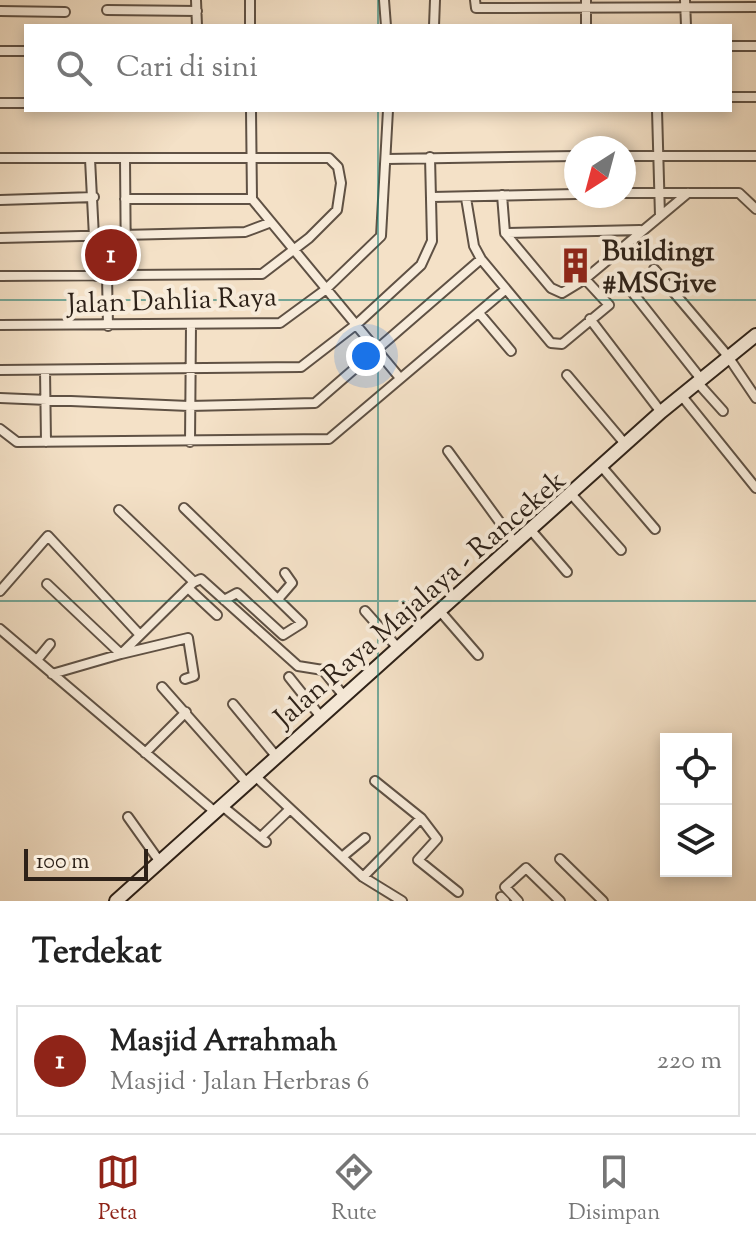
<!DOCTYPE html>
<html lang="id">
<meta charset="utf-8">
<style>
:root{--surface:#fff;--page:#f2f2f2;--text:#222;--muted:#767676;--line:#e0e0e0;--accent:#8f2418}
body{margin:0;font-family:"Sorts Mill Goudy",serif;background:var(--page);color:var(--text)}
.controls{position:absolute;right:24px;bottom:24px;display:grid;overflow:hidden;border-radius:0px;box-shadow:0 4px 12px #0003}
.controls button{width:72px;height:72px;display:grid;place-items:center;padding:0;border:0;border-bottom:2px solid var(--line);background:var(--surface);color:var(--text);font:40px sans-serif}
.compass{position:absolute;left:564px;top:136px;width:72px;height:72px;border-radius:50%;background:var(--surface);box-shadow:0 4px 12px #0003;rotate:216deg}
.scale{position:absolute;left:24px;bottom:20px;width:124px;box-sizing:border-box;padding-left:8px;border:4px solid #2d2118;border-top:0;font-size:22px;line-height:28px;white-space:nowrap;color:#2d2118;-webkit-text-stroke:6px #f8ecdb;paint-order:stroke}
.you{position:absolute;left:366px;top:356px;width:28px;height:28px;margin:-20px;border:6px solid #fff;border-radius:50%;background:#1a73e8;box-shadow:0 0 0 12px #1a73e833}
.badge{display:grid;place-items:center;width:52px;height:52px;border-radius:50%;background:var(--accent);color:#fff;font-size:26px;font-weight:700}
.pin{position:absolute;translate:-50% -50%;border:4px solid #fff;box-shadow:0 2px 8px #0006}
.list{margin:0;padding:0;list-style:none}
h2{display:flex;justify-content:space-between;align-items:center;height:104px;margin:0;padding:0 32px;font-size:34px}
h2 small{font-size:26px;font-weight:400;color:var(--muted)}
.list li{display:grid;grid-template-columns:52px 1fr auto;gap:24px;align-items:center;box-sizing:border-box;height:112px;margin:0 16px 16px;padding:0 16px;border:2px solid var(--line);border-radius:0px}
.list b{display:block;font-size:30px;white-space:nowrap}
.list p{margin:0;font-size:26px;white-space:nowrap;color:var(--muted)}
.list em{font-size:26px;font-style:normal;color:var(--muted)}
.icon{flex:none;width:44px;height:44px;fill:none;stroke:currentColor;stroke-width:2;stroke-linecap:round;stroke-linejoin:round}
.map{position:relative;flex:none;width:756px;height:901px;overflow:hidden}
.search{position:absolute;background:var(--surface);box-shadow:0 4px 12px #0003;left:24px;right:24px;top:24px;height:88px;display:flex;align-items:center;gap:20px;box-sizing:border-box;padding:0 28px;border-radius:0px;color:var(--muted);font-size:30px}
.sheet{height:232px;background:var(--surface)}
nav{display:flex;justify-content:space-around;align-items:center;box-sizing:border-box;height:112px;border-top:2px solid var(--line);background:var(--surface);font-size:22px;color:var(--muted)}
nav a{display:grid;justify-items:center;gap:4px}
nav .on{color:var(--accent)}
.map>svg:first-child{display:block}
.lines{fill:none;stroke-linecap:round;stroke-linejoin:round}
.minor-casing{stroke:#5f5144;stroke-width:12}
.secondary-casing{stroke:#2d2118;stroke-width:16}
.minor{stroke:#f8ecdb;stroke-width:8}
.secondary{stroke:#f8ecdb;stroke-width:12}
.grid{fill:none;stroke:#0f766e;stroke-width:2;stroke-opacity:0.55}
.labels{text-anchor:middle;stroke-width:8;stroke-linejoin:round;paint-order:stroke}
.poi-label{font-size:28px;font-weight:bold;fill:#2d2118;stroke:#f8ecdb;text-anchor:start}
.street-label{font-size:28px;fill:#2d2118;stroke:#f8ecdb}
</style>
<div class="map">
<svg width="756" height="901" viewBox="0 0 756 901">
<rect width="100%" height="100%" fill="#f4e1c7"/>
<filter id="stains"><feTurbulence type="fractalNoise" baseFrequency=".0025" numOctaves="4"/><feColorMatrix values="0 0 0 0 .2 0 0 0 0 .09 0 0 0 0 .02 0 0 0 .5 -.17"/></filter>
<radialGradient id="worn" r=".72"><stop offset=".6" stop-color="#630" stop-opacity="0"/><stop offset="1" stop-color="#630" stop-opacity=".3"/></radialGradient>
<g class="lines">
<defs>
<path id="minor" d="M196,0L197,26
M250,0V26
M384,0L386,26
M475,0L476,8L756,7
M586,0V26
M685,0L686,26
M107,10L197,11
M0,11L65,12
M434,26L435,0
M730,46H756
M0,51H26
M730,97H756
M0,103H26
M251,110L252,199L400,378
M657,110L660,216
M624,156H756
M0,158H329L338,167L341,183L337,210L309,238L262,274L0,276
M90,159L96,276
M125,159L126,275
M387,159L576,156
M624,193H739L756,209
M502,195L505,233L551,288L562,293L585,279L688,193
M432,197L576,194
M466,198L474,246L481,259L551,343L562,344L609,305L585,279
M125,199H252
M0,200L94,197
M505,233L640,230
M0,238L245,232L269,223
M654,269L727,355L756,398
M107,276L108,326
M629,288L701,379
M479,313L511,351
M590,319L661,412
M0,325L280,323L325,290L381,236L388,110
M0,370L301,367L358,323L421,265L432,241L430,157
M45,370L46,442
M567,375L626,445
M697,382L723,411
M681,395L756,488
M0,398L189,406L315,403L481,259
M0,429L17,442L329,439L505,290
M190,442L191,325
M448,451L515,543
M602,467L655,529
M572,495L621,550
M184,508L302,623L283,635L237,593L224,600
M119,510L194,582L201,579L298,666L323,670L343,695
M530,529L567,572
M47,584L121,654L188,638L194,676L185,679
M188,588L217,615
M0,591L48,536L140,635
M279,598L292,583L285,573
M439,610L478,655
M365,611L398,648
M0,629L214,811
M37,660L50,644
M52,674L121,654L194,582
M289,677L321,717
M162,687L246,782
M233,704L276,756
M145,753L186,712
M254,775L363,877L402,901
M375,781L421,818L437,839L418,860L458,892
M221,805L266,842
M128,817L160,862
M261,837L290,809
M342,857L365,838
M560,859L603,901
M363,877L421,818
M501,897L505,901
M518,901L505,887L526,868L560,901"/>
<path id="secondary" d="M116,901L661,412L756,335"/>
</defs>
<use href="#minor" class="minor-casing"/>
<use href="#secondary" class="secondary-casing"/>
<use href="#minor" class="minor"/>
<use href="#secondary" class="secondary"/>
</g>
<path class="grid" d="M378,0V26M378,110V901M0,300H756M0,601H756"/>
<defs>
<symbol id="building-bare" viewBox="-9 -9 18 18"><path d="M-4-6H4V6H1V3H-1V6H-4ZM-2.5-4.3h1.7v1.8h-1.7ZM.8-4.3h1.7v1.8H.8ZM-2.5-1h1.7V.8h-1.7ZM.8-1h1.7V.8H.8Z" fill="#8f2418" stroke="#f8ecdb" stroke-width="2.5" paint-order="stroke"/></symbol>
</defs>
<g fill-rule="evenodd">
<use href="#building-bare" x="550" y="240" width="51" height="51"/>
</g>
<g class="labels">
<g class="poi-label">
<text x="602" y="260">Building1<tspan x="602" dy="32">#MSGive</tspan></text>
</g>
<g class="street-label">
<text transform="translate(172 299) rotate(-2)" y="10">Jalan Dahlia Raya</text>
<text transform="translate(419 598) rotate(-41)" y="10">Jalan Raya Majalaya - Rancekek</text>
</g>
</g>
<rect width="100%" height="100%" filter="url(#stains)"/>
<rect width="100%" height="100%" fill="url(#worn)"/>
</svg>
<div class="controls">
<button><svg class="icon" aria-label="locate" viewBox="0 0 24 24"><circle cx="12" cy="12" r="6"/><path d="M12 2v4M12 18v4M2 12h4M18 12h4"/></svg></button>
<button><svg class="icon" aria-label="layers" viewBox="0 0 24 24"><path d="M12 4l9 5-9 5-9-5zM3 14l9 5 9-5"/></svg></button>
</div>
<svg class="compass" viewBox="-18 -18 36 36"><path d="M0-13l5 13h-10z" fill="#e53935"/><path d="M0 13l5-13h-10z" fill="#767676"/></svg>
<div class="scale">100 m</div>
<div class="you"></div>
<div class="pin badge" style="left:111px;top:255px">1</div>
<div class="search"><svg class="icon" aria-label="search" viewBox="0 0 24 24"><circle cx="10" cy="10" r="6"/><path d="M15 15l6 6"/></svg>Cari di sini</div>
</div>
<section class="sheet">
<h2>Terdekat<small></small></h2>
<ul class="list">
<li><span class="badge">1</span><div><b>Masjid Arrahmah</b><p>Masjid · Jalan Herbras 6</p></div><em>220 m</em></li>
</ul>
</section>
<nav>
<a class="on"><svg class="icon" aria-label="map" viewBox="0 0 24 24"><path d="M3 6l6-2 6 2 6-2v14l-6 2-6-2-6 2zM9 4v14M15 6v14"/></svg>Peta</a>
<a><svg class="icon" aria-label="directions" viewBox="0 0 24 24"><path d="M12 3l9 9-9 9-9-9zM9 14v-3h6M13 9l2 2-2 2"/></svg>Rute</a>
<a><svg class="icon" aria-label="saved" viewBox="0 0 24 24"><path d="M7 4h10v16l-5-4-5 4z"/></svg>Disimpan</a>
</nav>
